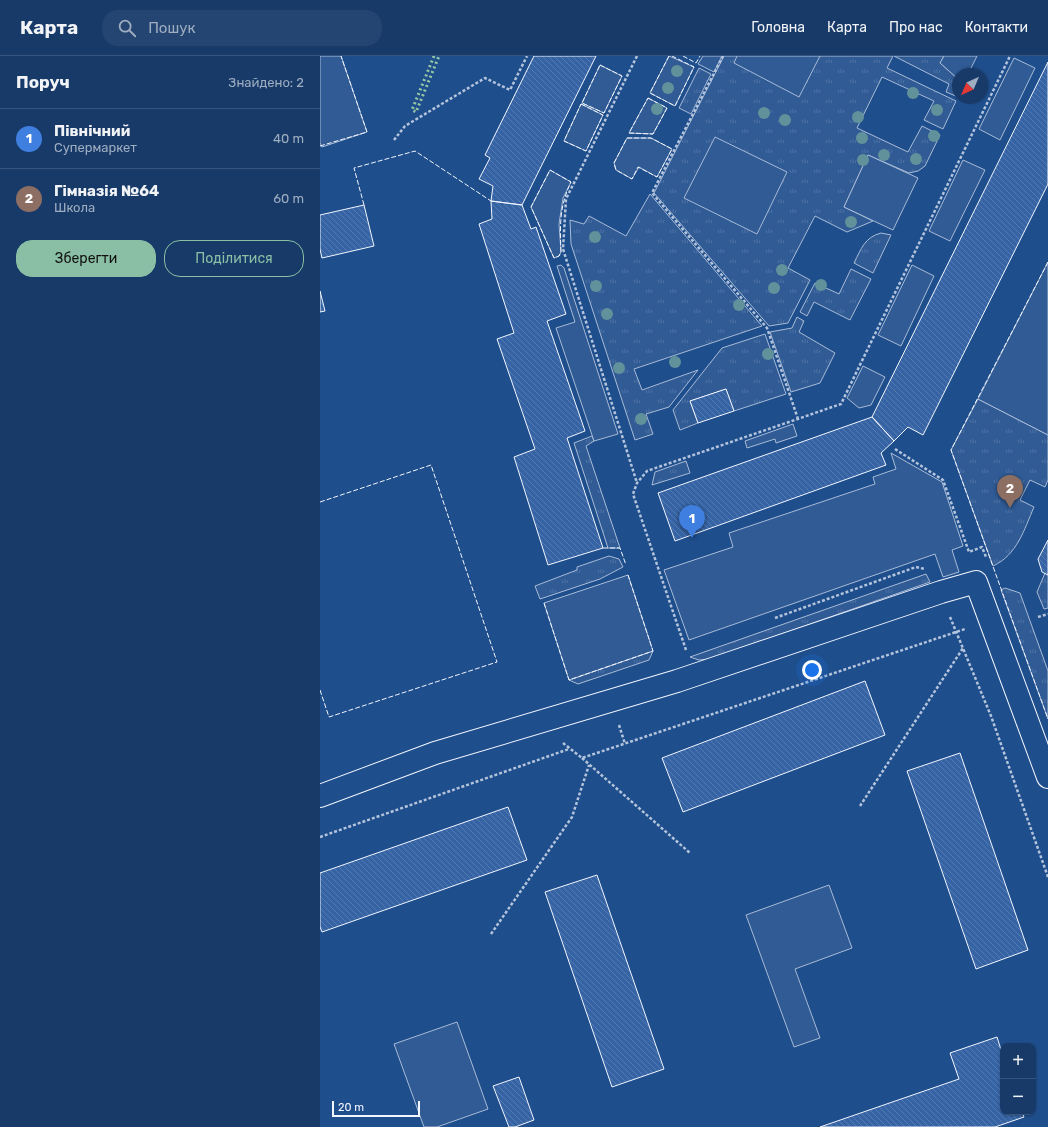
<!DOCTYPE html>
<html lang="uk">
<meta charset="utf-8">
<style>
:root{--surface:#173a69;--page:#244571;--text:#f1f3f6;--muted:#9eadc0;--line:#36547d;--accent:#8abfa5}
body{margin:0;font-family:Rubik,sans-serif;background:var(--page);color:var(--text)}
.controls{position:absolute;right:12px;bottom:12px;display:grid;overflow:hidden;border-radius:8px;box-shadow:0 1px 3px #0004}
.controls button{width:36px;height:36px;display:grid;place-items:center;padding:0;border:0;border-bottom:1px solid var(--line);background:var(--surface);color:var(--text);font:20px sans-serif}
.compass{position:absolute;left:632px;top:12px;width:36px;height:36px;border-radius:50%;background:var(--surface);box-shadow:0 1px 3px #0004;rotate:224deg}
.scale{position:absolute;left:12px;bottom:10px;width:88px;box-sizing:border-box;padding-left:4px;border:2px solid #f2f6ff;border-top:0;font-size:11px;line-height:14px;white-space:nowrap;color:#f2f6ff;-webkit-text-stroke:3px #1f4e8c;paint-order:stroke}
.you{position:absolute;left:492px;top:614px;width:14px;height:14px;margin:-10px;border:3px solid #fff;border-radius:50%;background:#1a73e8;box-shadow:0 0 0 6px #1a73e833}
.badge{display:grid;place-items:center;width:26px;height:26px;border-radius:50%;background:var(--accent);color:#fff;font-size:13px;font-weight:700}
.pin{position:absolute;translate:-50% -33px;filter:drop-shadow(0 1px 2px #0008)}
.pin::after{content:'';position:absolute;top:21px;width:14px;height:12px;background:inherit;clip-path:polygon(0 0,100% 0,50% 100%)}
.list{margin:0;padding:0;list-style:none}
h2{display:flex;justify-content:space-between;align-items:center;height:52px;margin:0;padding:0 16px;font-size:17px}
h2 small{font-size:13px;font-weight:400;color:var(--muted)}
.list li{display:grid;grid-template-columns:26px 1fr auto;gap:12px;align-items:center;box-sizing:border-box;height:60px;padding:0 16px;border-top:1px solid var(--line)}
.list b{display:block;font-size:15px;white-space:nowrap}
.list p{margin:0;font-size:13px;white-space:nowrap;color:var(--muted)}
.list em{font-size:13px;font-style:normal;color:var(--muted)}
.actions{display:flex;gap:8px;padding:12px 16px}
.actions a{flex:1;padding:9px 0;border:1px solid var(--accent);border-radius:16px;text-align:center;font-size:14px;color:var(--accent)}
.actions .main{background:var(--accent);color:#111}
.icon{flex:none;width:22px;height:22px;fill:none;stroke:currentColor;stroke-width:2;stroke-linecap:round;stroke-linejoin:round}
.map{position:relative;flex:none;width:728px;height:1071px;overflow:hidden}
header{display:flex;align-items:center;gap:24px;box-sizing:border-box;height:56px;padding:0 20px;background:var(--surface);border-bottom:1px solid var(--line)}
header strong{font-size:19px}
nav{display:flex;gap:22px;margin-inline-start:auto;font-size:14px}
.search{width:280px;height:36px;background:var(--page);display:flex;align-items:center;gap:10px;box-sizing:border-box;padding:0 14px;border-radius:16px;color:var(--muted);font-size:15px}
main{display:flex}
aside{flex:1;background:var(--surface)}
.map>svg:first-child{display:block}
.grass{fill:url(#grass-tufts);stroke:#a8bbd7}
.built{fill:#305b95;stroke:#a8bbd7}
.building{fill:url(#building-back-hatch);stroke:#f2f6ff}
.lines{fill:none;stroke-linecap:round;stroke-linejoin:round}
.minor-casing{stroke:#f2f6ff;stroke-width:24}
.path{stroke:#b3c4dc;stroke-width:2.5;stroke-dasharray:3 2;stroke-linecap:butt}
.minor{stroke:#1f4e8c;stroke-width:22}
.hedge{stroke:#97c8a6;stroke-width:3;stroke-dasharray:2 3;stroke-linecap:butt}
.fence{stroke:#f2f6ff;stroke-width:1;stroke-dasharray:5 2;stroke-linecap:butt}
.tree{fill:#61919a}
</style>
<header>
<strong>Карта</strong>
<div class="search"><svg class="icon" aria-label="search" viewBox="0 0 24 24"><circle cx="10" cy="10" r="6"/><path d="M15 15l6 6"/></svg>Пошук</div>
<nav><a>Головна</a><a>Карта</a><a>Про нас</a><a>Контакти</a></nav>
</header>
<main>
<aside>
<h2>Поруч<small>Знайдено: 2</small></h2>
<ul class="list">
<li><span class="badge" style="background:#3f7fe0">1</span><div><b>Північний</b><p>Супермаркет</p></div><em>40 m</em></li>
<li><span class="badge" style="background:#8d6e63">2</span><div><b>Гімназія №64</b><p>Школа</p></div><em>60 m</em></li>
</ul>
<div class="actions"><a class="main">Зберегти</a><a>Поділитися</a></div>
</aside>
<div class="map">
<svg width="728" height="1071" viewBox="0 0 728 1071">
<defs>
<pattern id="grass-tufts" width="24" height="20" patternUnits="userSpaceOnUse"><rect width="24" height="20" fill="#305b95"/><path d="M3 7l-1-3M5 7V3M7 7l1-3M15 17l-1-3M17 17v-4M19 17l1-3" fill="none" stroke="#4e73a5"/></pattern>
<pattern id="building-back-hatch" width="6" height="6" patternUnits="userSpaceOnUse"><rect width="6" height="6" fill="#3563a3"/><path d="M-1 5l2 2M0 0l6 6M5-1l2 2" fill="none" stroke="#537ab1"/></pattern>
</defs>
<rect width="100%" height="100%" fill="#1f4e8c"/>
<path class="grass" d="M404,0H573L567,12L636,45L623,73L604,64L614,45L562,21L537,72L588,96L602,70L620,79L605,110L598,115L589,117L548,99L524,151L553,165L527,176L495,160L468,212L490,224L468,267L449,270L334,137Z
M574,0H624L620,7L637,22L638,41L626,36L629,28Z
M379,12L391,18L371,58L359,52Z
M330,138L442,270L314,313L322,334L378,314L349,351L326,358L333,378L315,384L251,188L250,164L264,168L269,160L306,180Z
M561,177L571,179L553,217L534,207C541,193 545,181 561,177Z
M531,213L551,223L530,264L494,246L487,260L480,256L495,227L519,238Z
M477,261L484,265L479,276L515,297L500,327L471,336L450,276L472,272Z
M445,278L466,338L414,355L406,333L370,345L378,367L360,374L353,354L402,292Z
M658,343L728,379V424L725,431L710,424L700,444L714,451C704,474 697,499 673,510L631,394Z
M272,380L274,385L266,390L300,492H288L254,387Z
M366,405L370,417L332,429L335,416Z
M289,500L299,503L303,511L280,523L220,543L215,530L257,514V511Z
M725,517L728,519V552L724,553L717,536Z
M606,518L610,526L390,603L379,604L370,601Z
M685,532L700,537L728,615V663L681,534Z
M333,595L329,604L258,628L249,624Z"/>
<path class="built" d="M0,0H21L47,76L2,91L0,87Z
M349,0L374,11L355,50L330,37Z
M383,0H402L394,16L378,8Z
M417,0H500L479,41L414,7Z
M624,0H657L648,18H638V23L620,7Z
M694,2L715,12L680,84L659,73Z
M280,9L302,20L284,57L262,47Z
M328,42L347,52L333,78L309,77Z
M261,48L283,59L266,95L244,85Z
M395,81L467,116L437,178L364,142Z
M307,82H331L352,93L337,121L319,111L312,123L296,114L294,107Z
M548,99L598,122L573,174L524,151Z
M643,104L665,114L630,185L609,175Z
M230,114L251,126L243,142L239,168L241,196L239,200L234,202L211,151Z
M728,206V379L658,343Z
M241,209L244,212L298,378L274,385L236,272L255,266L237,210Z
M592,209L614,220L581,290L558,279Z
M543,310L565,321L551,349L539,352L527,342Z
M473,368L477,380L456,387L455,383L427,392L425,385Z
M571,397L622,426L643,490L632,494L639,516L623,521L615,498L369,584L344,514L413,491L409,477L555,428L553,421L576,413Z
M308,519L333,595L249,624L224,547Z
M509,829L532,892L475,913L500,982L474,991L426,859Z
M137,966L168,1053L117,1071H104L74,988Z"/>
<path class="building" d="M214,0H276L202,149L171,145L173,130L159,123L170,102L165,99Z
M728,6V128L603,379L588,371L574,385L552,361Z
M171,145L202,149L211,173L216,171L246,258L227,265L265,375L247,382L283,492L228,509L194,401L215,393L177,283L194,277L159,168L172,163Z
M44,149L54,190L2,202L0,193V159Z
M0,235L5,255L0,256Z
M406,333L414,355L378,367L370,345Z
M552,361L574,385L561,397L566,409L355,485L338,437Z
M728,484V519L722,516L718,503Z
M545,625L565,679L363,756L342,702Z
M640,697L708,894L656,913L587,715Z
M188,751L207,804L2,876L0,871V817Z
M277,819L344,1013L292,1031L225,836Z
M677,981L683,1000V1056H702L704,1061L675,1071H500L639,1023L630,997Z
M199,1021L214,1064L195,1071H189L173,1030Z"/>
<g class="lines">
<defs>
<path id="minor" d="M0,740L115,697L357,625L621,536L656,526L728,721"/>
</defs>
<use href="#minor" class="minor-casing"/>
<path class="path" d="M317,0L246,143L243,193L317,427
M403,0L332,137L447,272L478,363
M74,84L85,70L165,22L190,34L207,0
M575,393L623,424L649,496L662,491L666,501
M630,561L671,660L728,821
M718,561L728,558
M455,562L596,511L605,513
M366,594L313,438L317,427L327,415L521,348L690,0
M299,669L305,688
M243,687L262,702L645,573
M262,702L370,797
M540,750L643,592
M0,781L249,693
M171,878L252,761L269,709"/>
<use href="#minor" class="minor"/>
<path class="hedge" d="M114,0L92,54L96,56L119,0"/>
<path class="fence" d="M349,0L330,37L355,50L374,11L352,0
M363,0L376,7L380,0
M280,9L302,20L284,57L262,47Z
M328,42L347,52L333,78L309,77Z
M261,48L283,59L266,95L244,85Z
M307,82H331L352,93L337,121L318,111L312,123L296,114L294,107Z
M0,90L47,76L21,0
M230,114L251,126C239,151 240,170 241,196L239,200L234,202L211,151Z
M44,149L34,112L95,95L171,145
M728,206L631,394L728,663
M0,446L111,409L177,606L9,661L0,634
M283,492H300L306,509
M224,547L249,624L333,595L308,519"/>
</g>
<g class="tree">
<circle cx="357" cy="15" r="6"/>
<circle cx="348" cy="32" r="6"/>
<circle cx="593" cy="37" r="6"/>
<circle cx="337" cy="53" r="6"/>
<circle cx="617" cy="54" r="6"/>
<circle cx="444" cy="57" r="6"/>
<circle cx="538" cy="61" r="6"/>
<circle cx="465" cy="64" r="6"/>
<circle cx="614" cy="80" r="6"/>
<circle cx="542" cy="82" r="6"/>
<circle cx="564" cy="99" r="6"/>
<circle cx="596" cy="103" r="6"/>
<circle cx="543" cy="104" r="6"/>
<circle cx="531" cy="166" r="6"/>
<circle cx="275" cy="181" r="6"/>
<circle cx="462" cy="214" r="6"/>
<circle cx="501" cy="229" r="6"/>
<circle cx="276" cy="230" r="6"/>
<circle cx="454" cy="232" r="6"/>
<circle cx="419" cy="249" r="6"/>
<circle cx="287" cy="258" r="6"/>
<circle cx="448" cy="298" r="6"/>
<circle cx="355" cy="306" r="6"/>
<circle cx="299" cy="312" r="6"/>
<circle cx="321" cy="363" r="6"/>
</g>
</svg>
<div class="controls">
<button>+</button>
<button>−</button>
</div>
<svg class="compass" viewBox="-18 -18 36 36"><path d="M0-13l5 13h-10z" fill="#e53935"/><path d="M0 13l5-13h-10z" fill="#9eadc0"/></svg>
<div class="scale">20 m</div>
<div class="you"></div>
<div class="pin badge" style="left:372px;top:482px;background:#3f7fe0">1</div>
<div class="pin badge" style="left:690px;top:452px;background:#8d6e63">2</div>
</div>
</main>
